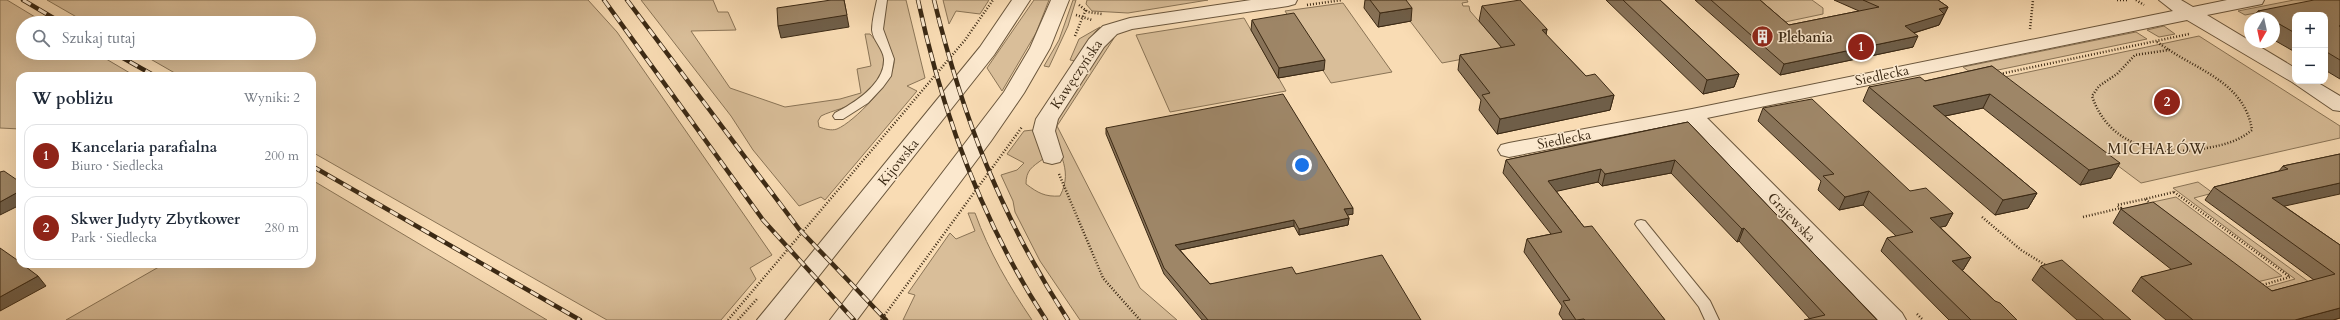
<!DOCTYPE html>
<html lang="pl">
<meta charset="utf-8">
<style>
:root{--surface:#fff;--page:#f6f6f7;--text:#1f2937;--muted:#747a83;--line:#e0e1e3;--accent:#8f2418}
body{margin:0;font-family:Cardo,serif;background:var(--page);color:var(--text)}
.controls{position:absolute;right:12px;top:12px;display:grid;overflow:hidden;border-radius:8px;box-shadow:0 4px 16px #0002}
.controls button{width:36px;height:36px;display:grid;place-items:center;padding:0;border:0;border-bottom:1px solid var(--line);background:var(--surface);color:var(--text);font:20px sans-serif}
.compass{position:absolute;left:2244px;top:12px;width:36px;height:36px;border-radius:50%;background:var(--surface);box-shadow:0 4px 16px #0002;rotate:189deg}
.you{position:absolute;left:1302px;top:165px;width:14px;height:14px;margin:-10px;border:3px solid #fff;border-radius:50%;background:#1a73e8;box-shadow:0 0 0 6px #1a73e833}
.badge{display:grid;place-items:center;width:26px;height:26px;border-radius:50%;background:var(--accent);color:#fff;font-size:13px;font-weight:700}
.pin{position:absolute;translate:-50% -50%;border:2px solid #fff;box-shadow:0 1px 4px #0006}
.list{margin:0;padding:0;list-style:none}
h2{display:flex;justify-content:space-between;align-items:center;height:52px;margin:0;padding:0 16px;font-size:17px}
h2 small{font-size:13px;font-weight:400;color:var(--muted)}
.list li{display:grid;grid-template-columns:26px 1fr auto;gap:12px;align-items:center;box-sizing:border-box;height:64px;margin:0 8px 8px;padding:0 8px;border:1px solid var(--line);border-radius:12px}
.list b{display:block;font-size:15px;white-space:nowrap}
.list p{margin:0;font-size:13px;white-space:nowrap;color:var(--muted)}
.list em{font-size:13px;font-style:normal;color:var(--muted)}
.icon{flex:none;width:22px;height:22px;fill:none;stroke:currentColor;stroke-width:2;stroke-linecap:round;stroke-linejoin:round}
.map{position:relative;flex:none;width:2340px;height:320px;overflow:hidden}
.search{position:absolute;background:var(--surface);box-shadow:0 4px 16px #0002;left:16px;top:16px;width:300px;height:44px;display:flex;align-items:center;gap:10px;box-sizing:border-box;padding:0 14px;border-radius:22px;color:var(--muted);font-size:15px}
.panel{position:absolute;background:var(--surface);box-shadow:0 4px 16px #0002;left:16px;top:72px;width:300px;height:196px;border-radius:12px}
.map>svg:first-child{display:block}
.green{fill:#d9be99;stroke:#8a7456}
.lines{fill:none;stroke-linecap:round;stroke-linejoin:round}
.service-casing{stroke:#6a563c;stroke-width:2}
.minor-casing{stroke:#6a563c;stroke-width:2}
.tertiary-casing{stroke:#6a563c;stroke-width:2}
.path{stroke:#3b2914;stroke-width:2.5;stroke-dasharray:1 2;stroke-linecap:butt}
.service{fill:#fbe8ce;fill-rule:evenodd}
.minor{fill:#fbe8ce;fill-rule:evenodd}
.tertiary{fill:#fbe8ce;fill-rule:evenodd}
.rail-casing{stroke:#3b2914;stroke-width:4.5}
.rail{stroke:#fbe8ce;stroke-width:3;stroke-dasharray:9;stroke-linecap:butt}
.wall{fill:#887359;stroke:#3b2914}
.shaded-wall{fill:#6f5e48;stroke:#3b2914}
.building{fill:#9e8667;stroke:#3b2914}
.labels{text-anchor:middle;stroke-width:3;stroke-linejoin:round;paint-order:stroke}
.poi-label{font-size:14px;font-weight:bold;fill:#3b2914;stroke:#fbe8ce;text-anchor:start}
.street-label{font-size:14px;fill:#3b2914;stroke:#fbe8ce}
.neighbourhood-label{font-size:15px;letter-spacing:1px;fill:#3b2914;stroke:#fbe8ce}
</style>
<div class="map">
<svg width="2340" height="320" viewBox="0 0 2340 320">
<rect width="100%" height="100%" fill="#f9dcb4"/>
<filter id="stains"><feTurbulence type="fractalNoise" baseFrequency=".005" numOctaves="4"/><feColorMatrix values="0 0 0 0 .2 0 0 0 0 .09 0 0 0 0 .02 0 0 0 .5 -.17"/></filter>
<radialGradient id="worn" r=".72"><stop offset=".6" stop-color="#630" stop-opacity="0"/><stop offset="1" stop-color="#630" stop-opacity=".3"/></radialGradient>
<path class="green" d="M0,0H7L45,23H23V53H96L135,76H20V129L0,128Z
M47,0H588L617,32L772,255L750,268L756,279L721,320H607L312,152V76H180L140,53H309V23H87Z
M641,0H713L718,12H728L736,30L691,31L730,88L785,107L840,99L861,93L857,69L871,66L865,34H870C876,40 886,55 885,64C884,77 869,94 858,101C848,108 833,110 821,116L818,121L819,127C825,129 831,131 837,129C854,122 894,81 894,62C894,51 884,44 883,34C881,24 885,10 886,0H906L925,78L907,86L917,91L825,200L821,197L799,206L753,150L731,116Z
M943,0H989L980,14L956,11L949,24Z
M1034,0H1049L1036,33L1002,91L987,68Z
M1073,0H1076L1068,26L1049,67L1044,66L1059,40Z
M1087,0H1208L1128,13L1092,11L1086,4Z
M1394,0H1467L1468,2L1462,3L1463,6H1469L1470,11L1505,51L1442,63Z
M1747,0H1812L1823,8V14L1785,22Z
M2294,0H2325L2245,15L2238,11Z
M1343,3L1392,72L1331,83L1285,11Z
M1244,18L1286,91L1170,112L1136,35Z
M2164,26L2175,34L2159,37L2147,30Z
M1100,27L1095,32L1076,61L1070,60L1079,39Z
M2136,32L2147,39L1974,75L1963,67Z
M2199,36L2340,126V138L2141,183L2000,78Z
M1114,38L1057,126L1140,288L1177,320H1080L1040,261L1015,212L1013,201L1001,175L1017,170L1024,163L1007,154L1024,131L1033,130L1043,159C1032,167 1026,170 1026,184C1038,193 1045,197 1060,196C1075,167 1054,152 1054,123L1105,45Z
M312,180L547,320H66L164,264H312Z
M2198,182L2213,193L2194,198L2309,282L2259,295L2128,208L2147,203L2260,289L2295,279L2173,188Z
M2176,197L2282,276L2257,282L2153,202Z
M968,213H975C989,252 1009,286 1032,320H903L915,295L908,293L950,233L956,239L975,231Z"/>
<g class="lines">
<defs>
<path id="service" d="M877,0H887L883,29L894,59L891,76L883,87L868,103L843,119H835L833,116L835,113C854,103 885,84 884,59C883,48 873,41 872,30C872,20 875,10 877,0Z
M1641,220L1645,221L1710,301L1719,320H1705L1699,307L1637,227L1635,224L1637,221Z"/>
<path id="minor" d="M1251,0H1297L1295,4L1288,6L1132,29L1117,34L1104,47L1058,119L1055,131L1063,157L1060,162L1052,164L1044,162L1033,131L1036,119L1089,39L1103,26L1130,18Z
M2159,0H2181L2193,7L2227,0H2264L2262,4L2207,15L2295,68V81H2315L2340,96V111L2333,110L2292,82L2187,20L1707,118L1902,313L1906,320H1878L1687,122L1509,157L1501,155L1498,150L1501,145L1509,143L1692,109L2173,11Z"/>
<path id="tertiary" d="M1012,0H1030L994,55L784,320H757L980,47Z
M1051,0H1069L1050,48L1024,93L991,141L857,320H830L1004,92L1030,48Z"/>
</defs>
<use href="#service" class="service-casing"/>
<use href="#minor" class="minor-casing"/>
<use href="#tertiary" class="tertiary-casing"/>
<path class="path" d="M2117,0H2127
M2136,0L2144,5
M1079,5L1088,12L1102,14
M1307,5L1342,0
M1076,15L1092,20
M2030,29L2033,0
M1075,36L1086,9
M2157,42L2169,50
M2169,50C2203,72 2245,85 2252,130C2239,141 2224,145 2207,148C2160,157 2109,147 2092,96L2099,86L2117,74L2135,55Z
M2000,74L2189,34
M1059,174L1103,278L1140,320
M2174,192L2290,277L2259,286L2145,199Z
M1982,217L2021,250L2047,266
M2083,217L2121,208L2117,205L2145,199
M1917,314L1923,320
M728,320L965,40L993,0
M738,320L757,299
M881,320L1022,127"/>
<use href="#service" class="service"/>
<use href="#minor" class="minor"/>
<use href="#tertiary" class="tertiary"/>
<defs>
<path id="rail" d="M23,0L62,23
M604,0L763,220L854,320
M627,0L799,229L886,320
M918,0C942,112 983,224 1046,320
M934,0C963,118 1001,217 1068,320
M114,53L155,76
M312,166L580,320"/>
</defs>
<use href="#rail" class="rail-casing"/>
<use href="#rail" class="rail"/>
</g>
<path class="wall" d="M1365,0H1406L1411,21L1378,27L1364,8Z
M1606,0H1660L1739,74L1734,87L1703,94Z
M1695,0H1760L1789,25L1859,11L1834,0H1938L1948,7L1939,25L1914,33L1913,47L1780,75Z
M2340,0V79L2325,70V15H2295V52L2274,40V18H2253L2258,11Z
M1482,6L1547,29L1546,35L1586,76L1614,95L1610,110L1497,134L1479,110L1481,100L1458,70L1460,55L1502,48L1479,21Z
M1252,20L1324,70L1278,78L1251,30Z
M1992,66L2111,178L2080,185L1983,108L1945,116L2037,193L2028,208L1995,215L1863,101L1869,87L1925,81Z
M1763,108L1910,191L1953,213L1946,226L1940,227L1971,257L1963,270H1962L1995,301L2017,320H1949L1881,251L1887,238L1896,236L1863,205L1839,210L1818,190L1821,181L1758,121Z
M1688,122L1877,320L1810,319L1739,241L1737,242L1671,173L1602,186L1598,182L1556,191L1584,227L1665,320H1563L1559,314L1562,306L1524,252L1527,239L1551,234L1503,173L1506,160Z
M1106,128L1353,214L1347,215L1349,218L1348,225L1299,235L1294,226L1180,250L1210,284L1296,274L1421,320H1202L1164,274L1106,134Z
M2340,154L2284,206L2340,245V318L2333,320H2166L2132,291L2141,277L2172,270L2113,223L2121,209L2272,291L2314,280L2205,200L2214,187L2279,171L2283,166Z
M2041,266L2130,320H2077L2032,280Z"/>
<path class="shaded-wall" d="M844,0L849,27L781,38L778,26Z
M1948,7L1939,25L1900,37L1905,26L1939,9Z
M1412,8L1411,21L1378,27L1380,13Z
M1547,29L1544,44L1542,30Z
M1918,36L1913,47L1780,75L1784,64Z
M1325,60L1324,70L1278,78L1279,68Z
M1739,74L1734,87L1703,94L1707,80Z
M1990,94L1983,108L1926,120L1933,106Z
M1614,95L1610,110L1497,134L1500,119Z
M1675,160L1671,173L1602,186L1605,174Z
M2120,163L2111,178L2080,185L2089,170Z
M1601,169L1598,182L1545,194L1548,181Z
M2340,183V194L2262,211L2272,198Z
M20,191V205L0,215V202Z
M1869,191L1863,205L1839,210L1845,197Z
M2037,193L2028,208L1995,215L2003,200Z
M1353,208V214L1343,216L1344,209Z
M1953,213L1946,226L1923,231L1930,218Z
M1349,218L1348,225L1299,235V229Z
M1294,220V226L1175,251V245Z
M1744,228L1739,241L1737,242L1742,229Z
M1971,257L1963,270L1945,274L1952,261Z
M38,276L46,286L0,311V297Z
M2340,308V318L2333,320H2295Z"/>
<path class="building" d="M831,0H844L847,15L778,26L777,8Z
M1370,0H1406L1412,8L1380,13Z
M1520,0L1547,29L1542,30L1586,76L1595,74L1614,95L1500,119L1482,95L1490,93L1460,55L1515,45L1482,6Z
M1623,0H1660L1739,74L1707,80Z
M1711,0H1760L1789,25L1879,7L1863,0H1938L1948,7L1939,9L1944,14L1905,26L1918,36L1784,64Z
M2314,0H2340V26H2339H2340V60L2325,51V15H2295V33L2274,21V18H2269L2258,11Z
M1294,13L1325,60L1279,68L1252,20Z
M1992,66L2120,163L2089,170L1990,94L1933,106L2037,193L2003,200L1869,87L1920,77L1925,81Z
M1283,94L1353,208L1344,209L1349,218L1299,229L1294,220L1175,245L1210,284L1292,267L1296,274L1382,255L1421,320H1208L1164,268L1106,128Z
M1812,99L1910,191L1926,188L1953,213L1930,218L1971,257L1952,261L1995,301L2000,303L2017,320H1971L1887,238L1913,232L1869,191L1845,197L1823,176L1834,174L1763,108Z
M1688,122L1877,320H1804L1825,315L1744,228L1742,229L1675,160L1605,174L1601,169L1548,181L1584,227L1592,226L1665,320H1585L1584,319L1576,320L1563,301L1570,300L1527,239L1562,232L1506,160Z
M2340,154V183L2272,198L2340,245V308L2295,320H2193L2141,277L2192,264L2121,209L2153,202L2272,291L2335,274L2214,187L2288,169L2283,166Z
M4,171L20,182V191L0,202V172Z
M0,248L20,262V264H22L38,276L0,297Z
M2062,260L2131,320H2104L2041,266Z"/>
<defs>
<symbol id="building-disc" viewBox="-11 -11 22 22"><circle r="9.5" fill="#8f2418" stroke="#fbe8ce"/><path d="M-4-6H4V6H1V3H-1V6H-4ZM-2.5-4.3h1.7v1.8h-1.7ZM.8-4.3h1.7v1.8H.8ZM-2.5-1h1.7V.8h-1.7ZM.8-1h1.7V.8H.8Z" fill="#fff"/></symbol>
</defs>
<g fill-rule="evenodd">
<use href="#building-disc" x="1750" y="24" width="25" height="25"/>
</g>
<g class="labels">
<g class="poi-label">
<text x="1778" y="42">Plebania</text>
</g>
<g class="street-label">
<text transform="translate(1076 74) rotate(-56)" y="5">Kawęczyńska</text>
<text transform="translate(1882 75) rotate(-12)" y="5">Siedlecka</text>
<text transform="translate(1564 139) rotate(-11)" y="5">Siedlecka</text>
<text transform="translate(898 162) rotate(-51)" y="5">Kijowska</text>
<text transform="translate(1792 217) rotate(46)" y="5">Grajewska</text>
</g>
<g class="neighbourhood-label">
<text x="2157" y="154">MICHAŁÓW</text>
</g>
</g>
<rect width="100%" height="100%" filter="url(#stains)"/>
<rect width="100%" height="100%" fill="url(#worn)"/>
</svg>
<div class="controls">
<button>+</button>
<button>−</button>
</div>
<svg class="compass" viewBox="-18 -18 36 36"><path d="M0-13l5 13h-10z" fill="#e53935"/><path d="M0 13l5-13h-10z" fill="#747a83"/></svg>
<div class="you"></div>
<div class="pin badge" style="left:1861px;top:47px">1</div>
<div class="pin badge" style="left:2167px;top:102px">2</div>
<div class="search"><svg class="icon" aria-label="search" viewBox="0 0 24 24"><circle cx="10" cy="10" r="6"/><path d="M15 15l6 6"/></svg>Szukaj tutaj</div>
<section class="panel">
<h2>W pobliżu<small>Wyniki: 2</small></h2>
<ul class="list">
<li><span class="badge">1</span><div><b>Kancelaria parafialna</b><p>Biuro · Siedlecka</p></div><em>200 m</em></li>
<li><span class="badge">2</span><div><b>Skwer Judyty Zbytkower</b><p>Park · Siedlecka</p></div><em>280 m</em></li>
</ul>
</section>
</div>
